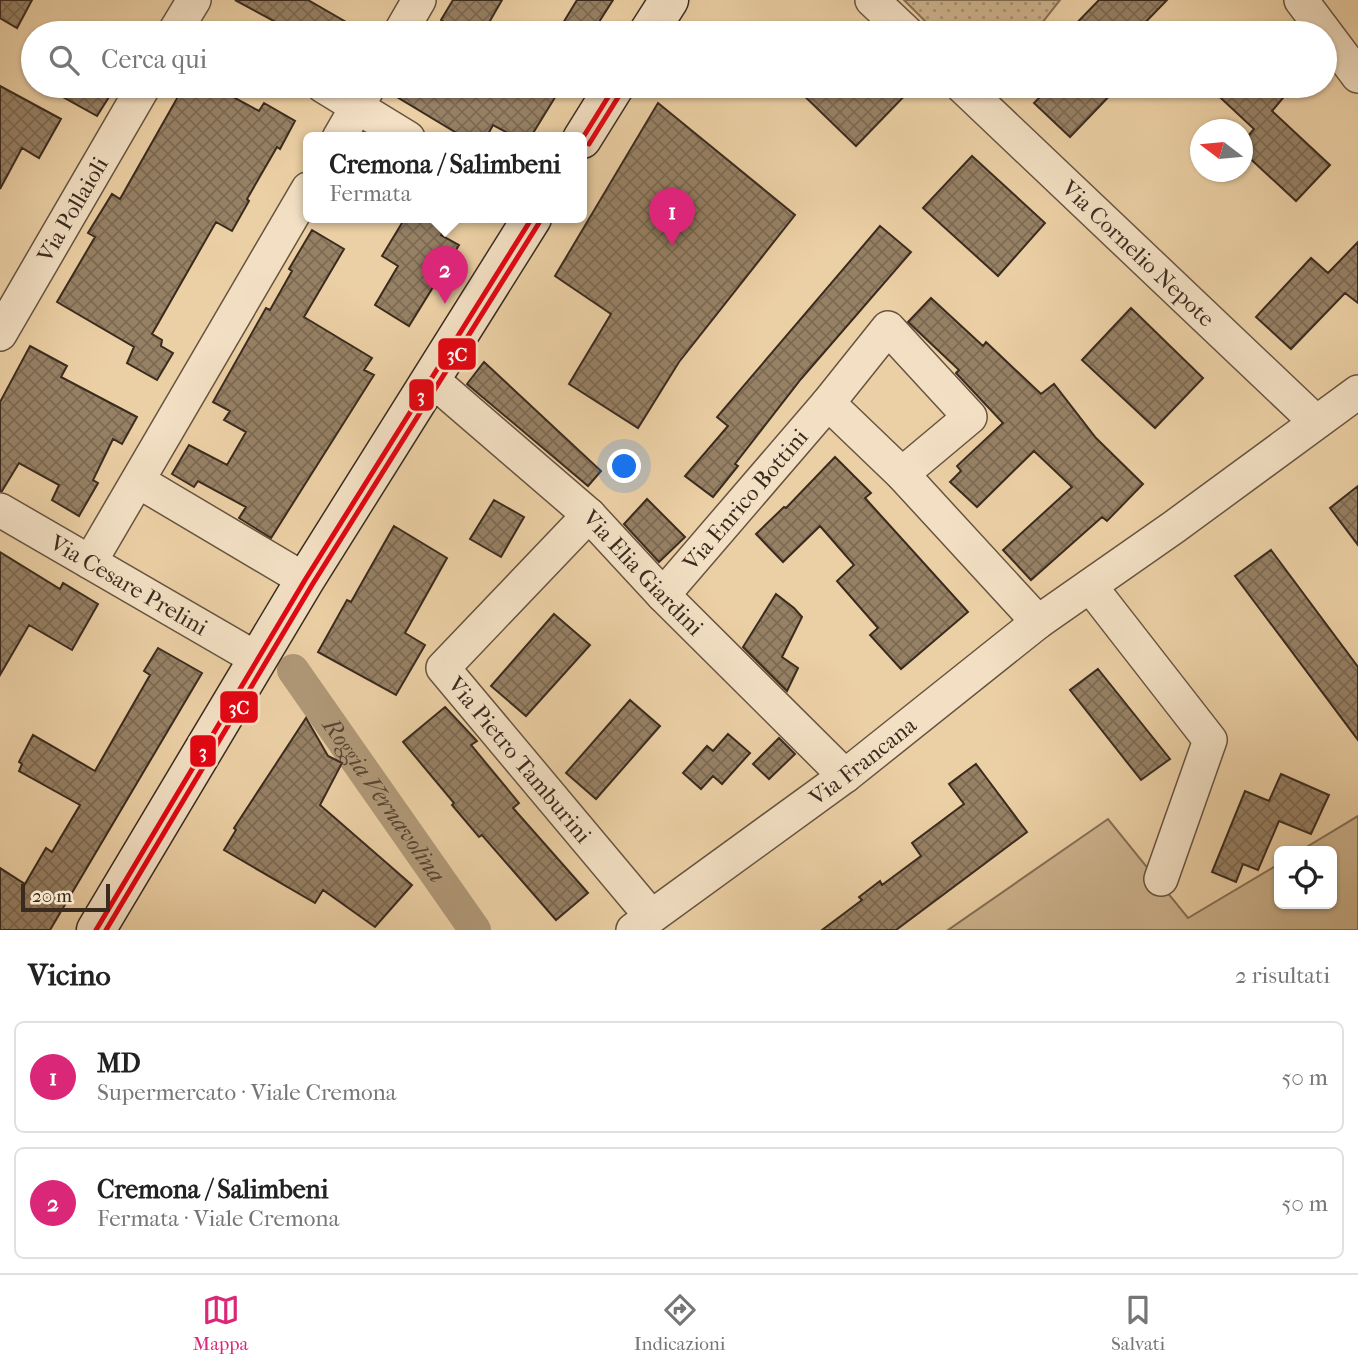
<!DOCTYPE html>
<html lang="it">
<meta charset="utf-8">
<style>
:root{--surface:#fff;--page:#f2f2f2;--text:#222;--muted:#767676;--line:#e0e0e0;--accent:#db2777}
body{margin:0;font-family:"IM FELL French Canon",serif;background:var(--page);color:var(--text)}
.controls{position:absolute;right:21px;bottom:21px;display:grid;overflow:hidden;border-radius:10px;box-shadow:0 2px 5px #0004}
.controls button{width:63px;height:63px;display:grid;place-items:center;padding:0;border:0;border-bottom:2px solid var(--line);background:var(--surface);color:var(--text);font:35px sans-serif}
.compass{position:absolute;left:1190px;top:119px;width:63px;height:63px;border-radius:50%;background:var(--surface);box-shadow:0 2px 5px #0004;rotate:286deg}
.scale{position:absolute;left:21px;bottom:18px;width:89px;box-sizing:border-box;padding-left:7px;border:4px solid #3b2b1f;border-top:0;font-size:19px;line-height:24px;white-space:nowrap;color:#3b2b1f;-webkit-text-stroke:5px #f3e0c4;paint-order:stroke}
.you{position:absolute;left:625px;top:467px;width:24px;height:24px;margin:-18px;border:5px solid #fff;border-radius:50%;background:#1a73e8;box-shadow:0 0 0 10px #1a73e833}
.badge{display:grid;place-items:center;width:46px;height:46px;border-radius:50%;background:var(--accent);color:#fff;font-size:23px;font-weight:700}
.pin{position:absolute;translate:-50% -58px;filter:drop-shadow(0 2px 4px #0008)}
.pin::after{content:'';position:absolute;top:37px;width:24px;height:21px;background:inherit;clip-path:polygon(0 0,100% 0,50% 100%)}
.popup{position:absolute;left:303px;top:132px;width:284px;height:91px;box-sizing:border-box;display:grid;place-content:center;border-radius:10px;background:var(--surface);filter:drop-shadow(0 2px 5px #0005);font-size:23px;white-space:nowrap;color:var(--muted)}
.popup b{font-size:26px;color:var(--text)}
.popup::after{content:'';position:absolute;left:50%;top:100%;margin-left:-14px;border:14px solid transparent;border-top-color:var(--surface)}
.list{margin:0;padding:0;list-style:none}
h2{display:flex;justify-content:space-between;align-items:center;height:91px;margin:0;padding:0 28px;font-size:30px}
h2 small{font-size:23px;font-weight:400;color:var(--muted)}
.list li{display:grid;grid-template-columns:46px 1fr auto;gap:21px;align-items:center;box-sizing:border-box;height:112px;margin:0 14px 14px;padding:0 14px;border:2px solid var(--line);border-radius:10px}
.list b{display:block;font-size:26px;white-space:nowrap}
.list p{margin:0;font-size:23px;white-space:nowrap;color:var(--muted)}
.list em{font-size:23px;font-style:normal;color:var(--muted)}
.icon{flex:none;width:38px;height:38px;fill:none;stroke:currentColor;stroke-width:2;stroke-linecap:round;stroke-linejoin:round}
.map{position:relative;flex:none;width:1358px;height:930px;overflow:hidden}
.search{position:absolute;background:var(--surface);box-shadow:0 2px 5px #0004;left:21px;right:21px;top:21px;height:77px;display:flex;align-items:center;gap:18px;box-sizing:border-box;padding:0 24px;border-radius:38px;color:var(--muted);font-size:26px}
.sheet{height:343px;background:var(--surface)}
nav{display:flex;justify-content:space-around;align-items:center;box-sizing:border-box;height:98px;border-top:2px solid var(--line);background:var(--surface);font-size:19px;color:var(--muted)}
nav a{display:grid;justify-items:center;gap:4px}
nav .on{color:var(--accent)}
.map>svg:first-child{display:block}
.green{fill:#ceb48e;stroke:#847056;stroke-width:2}
.park{fill:url(#park-dots);stroke:#847056;stroke-width:2}
.lines{fill:none;stroke-linecap:round;stroke-linejoin:round}
.canal{stroke:#b09877;stroke-width:32}
.building{fill:url(#building-cross-hatch);stroke:#3b2b1f;stroke-width:2}
.minor-casing{stroke:#675440;stroke-width:36}
.secondary-casing{stroke:#3b2b1f;stroke-width:41}
.minor{stroke:#f3e0c4;stroke-width:33}
.secondary{stroke:#f3e0c4;stroke-width:38}
.bus-1-casing{stroke:#f3e0c4;stroke-width:10}
.bus-2-casing{stroke:#f3e0c4;stroke-width:10}
.bus-1{stroke:#e30613;stroke-width:5}
.bus-2{stroke:#e30613;stroke-width:5}
.labels{text-anchor:middle;stroke-width:5;stroke-linejoin:round;paint-order:stroke}
.street-label{font-size:23px;fill:#3b2b1f;stroke:#f3e0c4}
.water-label{font-size:24px;font-style:italic;fill:#584635;stroke:#f3e0c4}
.line-badge{stroke:#f3e0c4;stroke-width:2.5}
.badge-label{font-size:19px;text-anchor:middle;font-weight:bold;fill:#fff}
</style>
<div class="map">
<svg width="1358" height="930" viewBox="0 0 1358 930">
<defs>
<pattern id="park-dots" width="8" height="8" patternUnits="userSpaceOnUse" patternTransform="scale(1.75)"><rect width="8" height="8" fill="#ceb48e"/><path d="M2 2h.1M6 6h.1" fill="none" stroke="#a89373" stroke-width="1.8" stroke-linecap="round"/></pattern>
<pattern id="building-cross-hatch" width="8" height="8" patternUnits="userSpaceOnUse" patternTransform="scale(1.75)"><rect width="8" height="8" fill="#978165"/><path d="M0 0l8 8M0 8l8-8" fill="none" stroke="#7c6a53"/></pattern>
</defs>
<rect width="100%" height="100%" fill="#ecd0a5"/>
<filter id="stains"><feTurbulence type="fractalNoise" baseFrequency=".00286" numOctaves="4"/><feColorMatrix values="0 0 0 0 .2 0 0 0 0 .09 0 0 0 0 .02 0 0 0 .5 -.17"/></filter>
<radialGradient id="worn" r=".72"><stop offset=".6" stop-color="#630" stop-opacity="0"/><stop offset="1" stop-color="#630" stop-opacity=".3"/></radialGradient>
<path class="green" d="M1358,816V930H948L1108,819L1188,918L1279,864V904H1332V851H1300Z"/>
<path class="park" d="M904,0H1060L1034,33H937Z"/>
<g class="lines">
<path class="canal" id="s1" d="M293,670L475,930"/>
</g>
<path class="building" d="M0,0H32L17,28L0,18Z
M235,0H308L365,33H296Z
M453,0H502L483,33H442L447,24L441,20Z
M577,0H613L592,33H557Z
M1099,0H1167L1135,33H1067Z
M0,86L61,119L39,158L22,148L0,189Z
M43,86H116L97,116Z
M184,86H213L259,111L264,103L295,121L280,149L277,147L247,199L249,201L232,231L216,222L152,334L162,340L161,346L173,353L157,380L127,363L134,347L57,302L95,237L88,233L112,194L120,199Z
M388,86H562L530,138H517L493,125L486,138H465L387,91Z
M794,86H914L856,146Z
M1051,86H1119L1070,137L1034,103Z
M1208,86H1293L1272,111L1330,165L1296,201L1242,151V143L1254,129Z
M658,103L795,215L679,362L638,428L569,384L611,314L555,276Z
M972,156L1045,223L998,276L923,208Z
M405,218H450L441,235L459,245L409,326L375,305L398,266L382,256Z
M880,226L911,252L801,379L735,464L738,466L713,497L685,476L728,426L717,417Z
M312,230L344,249L304,317L372,358L364,370L374,375L271,538L239,518L246,507L198,481L194,487L172,474L189,445L227,465L246,432L224,420L230,411L213,402L266,308L270,310L292,271L289,269Z
M1358,242V303L1345,293L1291,349L1256,317L1311,258L1328,273Z
M931,298L983,346L986,342L1041,394L1054,384L1096,438L1143,484L1107,521L1102,517L1031,580L1003,550L1072,487L1034,451L977,507L950,482L961,471L957,466L1003,423L956,373L959,370L908,322Z
M1131,308L1203,378L1155,428L1082,360Z
M30,346L67,366L61,377L137,417L122,444L113,439L93,480L98,483L79,516L52,500L59,485L19,463L2,491H0V402Z
M484,362L601,471L588,486L467,384Z
M835,457L871,493L865,498L968,612L901,669L870,635L878,628L837,581L854,565L820,526L783,562L756,534L784,507L786,508Z
M1358,486V545L1330,508Z
M647,499L685,537L659,562L624,524Z
M494,500L524,517L501,557L470,539Z
M394,526L447,558L405,633L425,645L396,695L318,652L347,600L351,602Z
M1271,550L1358,667V740L1235,576Z
M0,552L60,589L63,583L98,604L72,650L29,625L0,675Z
M776,594L794,608L802,617L782,657L798,668L787,691L743,647Z
M554,614L590,645L526,716L491,686Z
M158,648L202,673L50,930H0V868L25,884L46,848L52,852L80,805L19,771L22,764L19,762L33,735L95,771L150,675L144,671Z
M1098,669L1170,759L1141,780L1070,690Z
M630,700L660,726L596,799L566,773Z
M445,707L477,741L471,745L519,803L513,808L588,893L556,920L482,835L479,837L452,805L454,803L403,742Z
M306,718L328,756L342,763L320,805L412,885L375,927L323,890L315,903L224,850L236,830L234,828Z
M728,734L750,753L722,784L713,776L701,789L683,773L707,746L713,751Z
M779,738L795,754L769,779L753,764Z
M976,764L1027,832L896,930H822L862,900L859,897L880,881L882,885L921,856L912,843L964,804L949,784Z
M1281,774L1329,795L1311,834L1279,821L1258,870L1243,864L1236,882L1212,872L1245,791L1269,801Z"/>
<g class="lines">
<defs>
<g id="minor">
<path d="M872,0L907,33"/>
<path d="M1301,0L1358,76"/>
<path d="M174,33L194,0"/>
<path d="M400,33L419,0"/>
<path d="M323,86L408,138"/>
<path id="s2" d="M962,86L1316,422"/>
<path d="M339,138L369,86"/>
<path id="s3" d="M0,334L144,86"/>
<path id="s4" d="M430,378L589,515L663,595L845,776"/>
<path d="M828,403L888,328L970,417L902,474"/>
<path d="M138,481L305,580"/>
<path id="s5" d="M0,510L257,659"/>
<path id="s6" d="M589,515L443,668L651,916"/>
<path d="M90,562L308,189"/>
<path d="M1090,586L1210,740L1161,879"/>
<path id="s7" d="M663,595L828,403L902,474L1038,622"/>
<path id="s8" d="M633,930L845,776L1038,622L1174,527L1358,392"/>
</g>
<path id="secondary" d="M648,33L669,0
M582,139L615,86
M96,930L305,580L532,218"/>
</defs>
<use href="#minor" class="minor-casing"/>
<use href="#secondary" class="secondary-casing"/>
<use href="#minor" class="minor"/>
<use href="#secondary" class="secondary"/>
<defs>
<path id="bus-1" d="M582,139L615,86
M96,930L305,580L532,218"/>
<path id="bus-2" d="M589,144L622,91
M106,930L312,585L539,223"/>
</defs>
<use href="#bus-1" class="bus-1-casing"/>
<use href="#bus-2" class="bus-2-casing"/>
<use href="#bus-1" class="bus-1"/>
<use href="#bus-2" class="bus-2"/>
</g>
<g class="labels">
<g class="street-label">
<text dy="8" stroke="none"><textPath href="#s3" startOffset="144">Via Pollaioli</textPath></text>
<text dy="8" stroke="none"><textPath href="#s2" startOffset="243">Via Cornelio Nepote</textPath></text>
<text dy="8" stroke="none"><textPath href="#s7" startOffset="126">Via Enrico Bottini</textPath></text>
<text dy="8" stroke="none"><textPath href="#s4" startOffset="289">Via Elia Giardini</textPath></text>
<text dy="8" stroke="none"><textPath href="#s5" startOffset="149">Via Cesare Prelini</textPath></text>
<text dy="8" stroke="none"><textPath href="#s6" startOffset="331">Via Pietro Tamburini</textPath></text>
<text dy="8" stroke="none"><textPath href="#s8" startOffset="285">Via Francana</textPath></text>
</g>
<g class="water-label">
<text dy="8" stroke="none"><textPath href="#s1" startOffset="159">Roggia Vernavolina</textPath></text>
</g>
</g>
<g class="line-badge">
<rect x="437" y="337" width="40" height="34" rx="7" fill="#e30613"/>
<rect x="408" y="378" width="27" height="34" rx="7" fill="#e30613"/>
<rect x="219" y="690" width="40" height="34" rx="7" fill="#e30613"/>
<rect x="189" y="734" width="28" height="34" rx="7" fill="#e30613"/>
</g>
<g class="badge-label">
<text x="457" y="361">3C</text>
<text x="421" y="402">3</text>
<text x="239" y="714">3C</text>
<text x="203" y="758">3</text>
</g>
<rect width="100%" height="100%" filter="url(#stains)"/>
<rect width="100%" height="100%" fill="url(#worn)"/>
</svg>
<div class="controls">
<button><svg class="icon" aria-label="locate" viewBox="0 0 24 24"><circle cx="12" cy="12" r="6"/><path d="M12 2v4M12 18v4M2 12h4M18 12h4"/></svg></button>
</div>
<svg class="compass" viewBox="-18 -18 36 36"><path d="M0-13l5 13h-10z" fill="#e53935"/><path d="M0 13l5-13h-10z" fill="#767676"/></svg>
<div class="scale">20 m</div>
<div class="you"></div>
<div class="pin badge" style="left:672px;top:246px">1</div>
<div class="pin badge" style="left:445px;top:304px">2</div>
<div class="popup"><b>Cremona / Salimbeni</b>Fermata</div>
<div class="search"><svg class="icon" aria-label="search" viewBox="0 0 24 24"><circle cx="10" cy="10" r="6"/><path d="M15 15l6 6"/></svg>Cerca qui</div>
</div>
<section class="sheet">
<h2>Vicino<small>2 risultati</small></h2>
<ul class="list">
<li><span class="badge">1</span><div><b>MD</b><p>Supermercato · Viale Cremona</p></div><em>50 m</em></li>
<li><span class="badge">2</span><div><b>Cremona / Salimbeni</b><p>Fermata · Viale Cremona</p></div><em>50 m</em></li>
</ul>
</section>
<nav>
<a class="on"><svg class="icon" aria-label="map" viewBox="0 0 24 24"><path d="M3 6l6-2 6 2 6-2v14l-6 2-6-2-6 2zM9 4v14M15 6v14"/></svg>Mappa</a>
<a><svg class="icon" aria-label="directions" viewBox="0 0 24 24"><path d="M12 3l9 9-9 9-9-9zM9 14v-3h6M13 9l2 2-2 2"/></svg>Indicazioni</a>
<a><svg class="icon" aria-label="saved" viewBox="0 0 24 24"><path d="M7 4h10v16l-5-4-5 4z"/></svg>Salvati</a>
</nav>
